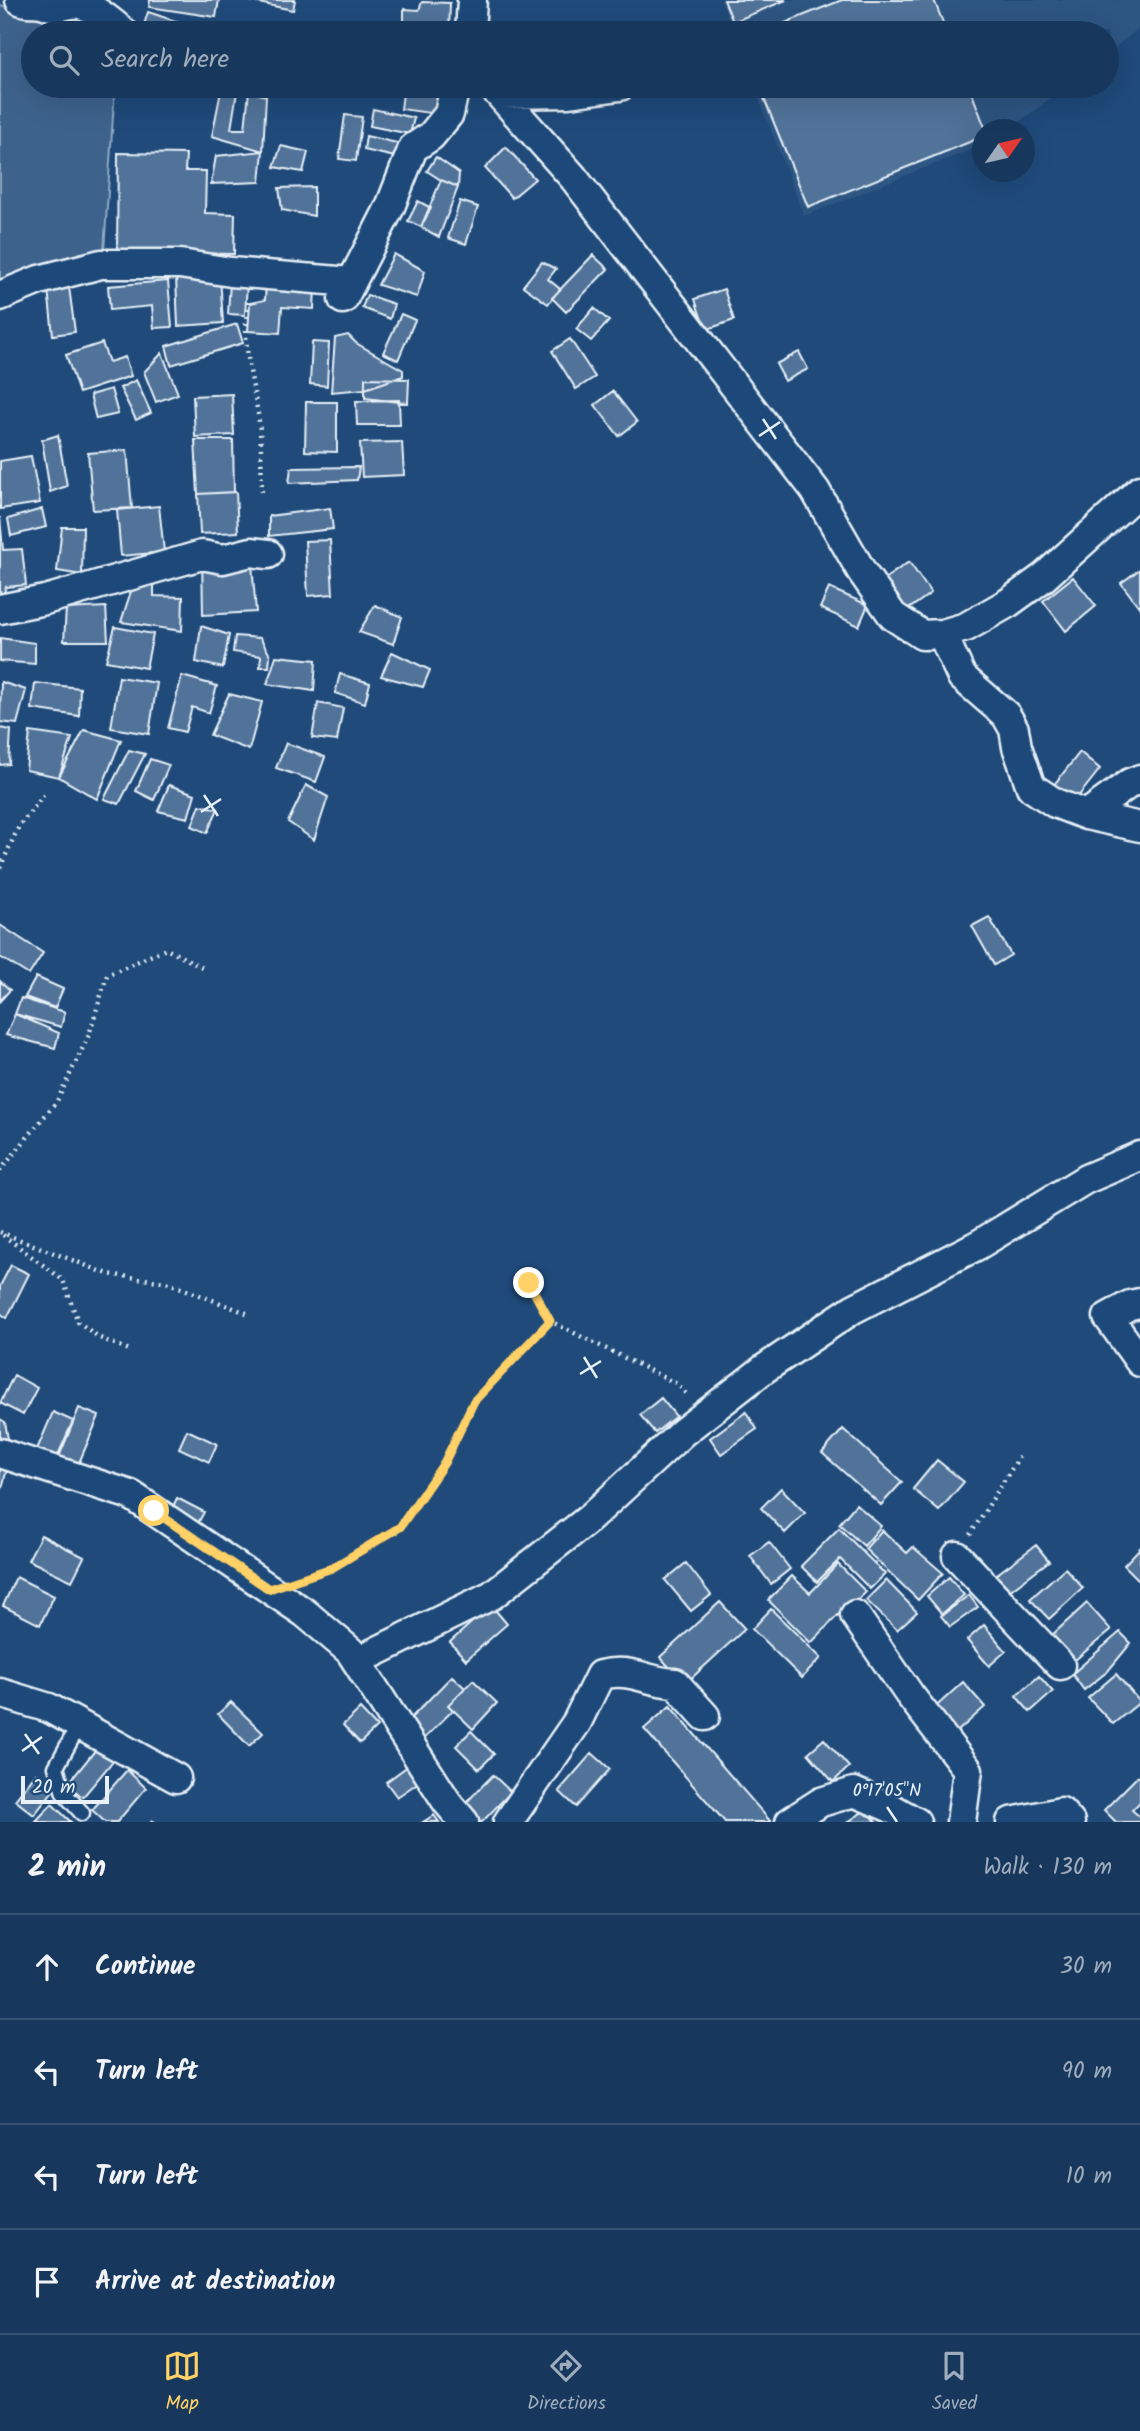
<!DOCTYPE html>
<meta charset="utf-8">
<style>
:root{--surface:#17385c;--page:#203f62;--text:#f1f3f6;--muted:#9eacbb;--line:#365272;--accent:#ffd166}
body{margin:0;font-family:Kalam,sans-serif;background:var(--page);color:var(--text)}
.compass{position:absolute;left:972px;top:119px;width:63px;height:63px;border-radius:50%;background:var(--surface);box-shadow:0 7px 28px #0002;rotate:56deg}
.scale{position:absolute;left:21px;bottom:18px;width:88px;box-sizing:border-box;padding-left:7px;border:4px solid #e8f1f8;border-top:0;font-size:19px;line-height:24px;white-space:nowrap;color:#e8f1f8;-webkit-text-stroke:5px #1f4a7a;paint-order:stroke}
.stop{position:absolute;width:21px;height:21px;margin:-16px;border:5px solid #ffd166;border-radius:50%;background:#fff}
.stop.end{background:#ffd166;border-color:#fff;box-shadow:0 2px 7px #0008}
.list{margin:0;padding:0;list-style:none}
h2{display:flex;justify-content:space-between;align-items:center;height:91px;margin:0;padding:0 28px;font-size:30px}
h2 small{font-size:23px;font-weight:400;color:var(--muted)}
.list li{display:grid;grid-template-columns:46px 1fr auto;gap:21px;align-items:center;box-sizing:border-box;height:105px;padding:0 28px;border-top:2px solid var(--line)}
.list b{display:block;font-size:26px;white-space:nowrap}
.list em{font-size:23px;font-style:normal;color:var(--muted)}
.icon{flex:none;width:38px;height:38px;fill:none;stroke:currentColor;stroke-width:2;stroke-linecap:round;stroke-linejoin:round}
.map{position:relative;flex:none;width:1140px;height:1822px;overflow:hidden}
.search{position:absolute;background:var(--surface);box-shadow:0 7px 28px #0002;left:21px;right:21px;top:21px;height:77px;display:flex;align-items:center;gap:18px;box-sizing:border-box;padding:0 24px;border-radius:38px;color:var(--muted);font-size:26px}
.sheet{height:511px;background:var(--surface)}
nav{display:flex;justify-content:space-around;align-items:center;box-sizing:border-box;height:98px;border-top:2px solid var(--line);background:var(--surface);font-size:19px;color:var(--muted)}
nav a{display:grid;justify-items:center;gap:4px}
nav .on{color:var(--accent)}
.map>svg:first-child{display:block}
.built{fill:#2e5683}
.green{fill:#3c628c;stroke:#92aac2;stroke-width:2}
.building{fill:#517399;stroke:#e8f1f8;stroke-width:2}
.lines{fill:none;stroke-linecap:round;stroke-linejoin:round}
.lane-casing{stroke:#e8f1f8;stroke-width:19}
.street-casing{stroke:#e8f1f8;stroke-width:33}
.path{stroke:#e8f1f8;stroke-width:4.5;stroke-dasharray:2 5;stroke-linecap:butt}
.lane{stroke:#1f4a7a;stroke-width:14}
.street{stroke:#1f4a7a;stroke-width:28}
.route{stroke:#ffd166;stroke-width:9}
.ticks{fill:none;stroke:#e8f1f8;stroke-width:2.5}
.ticks-label{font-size:18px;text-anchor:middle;fill:#e8f1f8;stroke:#1f4a7a;stroke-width:5;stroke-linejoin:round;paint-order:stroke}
</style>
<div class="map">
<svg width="1140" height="1822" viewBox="0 0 1140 1822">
<rect width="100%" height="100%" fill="#1f4a7a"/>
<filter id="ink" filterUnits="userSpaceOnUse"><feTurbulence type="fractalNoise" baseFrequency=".0143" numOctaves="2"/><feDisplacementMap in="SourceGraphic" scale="14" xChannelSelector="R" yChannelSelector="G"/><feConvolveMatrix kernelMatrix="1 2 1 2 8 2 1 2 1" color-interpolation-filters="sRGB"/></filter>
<g filter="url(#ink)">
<path class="built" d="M721,0H1140V27L1107,54V33H734Z
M754,86H1066L1010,129L982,130V145L804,216Z"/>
<path class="green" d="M0,5L88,33H33V86H115L104,251L0,280Z"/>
<path class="building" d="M150,0H219L216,17L149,7Z
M244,0H295L293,10Z
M724,0H786L733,22Z
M842,0H934L947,33H760Z
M422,2L450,3L449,33L404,31V9L419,10Z
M148,12L212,33H159L143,28Z
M222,86L237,92L231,129H245L249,91L266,96L263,151L212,136Z
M404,86H442L437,114L401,109Z
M759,86H969L986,130H982V137L808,207Z
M373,109L414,118L410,134L370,126Z
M345,115L362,117L356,161L339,159Z
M366,136L397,143L395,157L364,150Z
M281,146L308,152L303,172L274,167Z
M506,147L535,179L512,198L485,168Z
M263,151L260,182L211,184L216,156Z
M118,153L186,154L185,171H206L205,213L235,214L234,254L117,252Z
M436,157L459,173L458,187L441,180L427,171Z
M441,180L458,187L439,237L421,227Z
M314,187V216L282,210L279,188Z
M418,201L431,208L421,227L408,221Z
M460,201L478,207L466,244L448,238Z
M394,254L425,271L417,297L378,285Z
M593,255L608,269L566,312L552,298Z
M542,262L556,269L548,279L560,289L548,304L523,286Z
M220,275L223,323L178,326L176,277Z
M168,281L172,327L154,328L152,306L110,310L108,286Z
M230,282L247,283L245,315L228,314Z
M266,283L315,287L314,309L282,307L280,333L248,331L250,303L265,300Z
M69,287L75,332L53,335L48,289Z
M724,289L734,320L705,330L695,299Z
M367,295L394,304L390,319L362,308Z
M594,308L609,321L591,341L576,329Z
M401,314L415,320L398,360L383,353Z
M237,324L243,343L171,365L166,346Z
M348,335L356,343L403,370V376L365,389L331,392L335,338Z
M570,339L595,377L576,389L552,351Z
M312,342L329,343L327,386L310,384Z
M102,343L109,362L125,357L131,376L79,393L66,355Z
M799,352L808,369L785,381L776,364Z
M162,353L178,394L156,402L144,372Z
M365,378L409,379L408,403L365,398Z
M136,380L151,413L136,420L120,388Z
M111,389L118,414L96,419L90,395Z
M613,391L637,422L619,436L595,405Z
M232,394L234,435L195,437L193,396Z
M399,400L400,425H357L356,401Z
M306,402H337V452L305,451Z
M58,435L67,486L50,492L42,440Z
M195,440H233L234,492L198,494Z
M402,442L404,475L362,477L360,443Z
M127,450L132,508L93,510L88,453Z
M31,456L40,503L0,509V461Z
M359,467L357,480L289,483L291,468Z
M236,492L238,532L200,534L198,494Z
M159,506L164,552L121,556L117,510Z
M330,508L333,529L269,536V516Z
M42,509L46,527L11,536L8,519Z
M0,517L3,550L22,549L26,585L6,587L3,595H0Z
M62,527H83L82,575L57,571Z
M330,540L333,594L308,596L305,541Z
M251,552L256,612L203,615L202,555Z
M909,562L931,593L902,614L880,582Z
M1140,569V608L1121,583Z
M1073,577L1096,606L1066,631L1043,601Z
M134,582L154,585V596L183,597L182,631L121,622Z
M829,588L868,605L859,626L820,608Z
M375,605L402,617L393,644L359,632Z
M106,607L108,641H64L66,609Z
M201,626L229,635L223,668L196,662Z
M115,627L153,634L146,668L106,661Z
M235,636L260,638L270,655L269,667H260L261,656L233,652Z
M0,638L35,643V664L0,661Z
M392,652L430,670L423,687L381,676Z
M276,656L316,660L314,691L267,684Z
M340,674L370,683L365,703L335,693Z
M182,676L217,686L209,713L192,707L185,732L168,728Z
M119,677L157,683L149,734L111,728Z
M1,682L26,690L17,724L0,722Z
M35,683L80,688L79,716L32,709Z
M229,694L262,702L249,750L210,735Z
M318,703L343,708L337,741L312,738Z
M0,728L11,730L9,764L0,765Z
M84,730L121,740L97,799L59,777Z
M30,732L72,738L59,777L26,770Z
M286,743L325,757L316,782L276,768Z
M129,750L145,754L119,804L104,799Z
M1080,752L1100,769L1070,807L1049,791Z
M150,759L169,765L154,800L136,791Z
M169,785L195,794L188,818L158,811Z
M306,785L328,797L314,840L288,822Z
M200,805L218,809L207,833L192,826Z
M989,917L1011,955L994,965L972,926Z
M0,925L43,953L29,975L0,957Z
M36,977L63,989L55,1008L25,997Z
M0,981L10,990L0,1001Z
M21,998L65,1012L61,1027L15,1014Z
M15,1014L59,1033L55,1048L6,1035Z
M11,1265L29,1274L7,1318L0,1313V1286Z
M14,1375L37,1388L23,1415L0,1403Z
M661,1398L676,1416L655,1433L640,1415Z
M79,1408L99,1416L73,1477L54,1469Z
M53,1412L73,1421L52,1469L32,1461Z
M746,1412L757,1429L721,1454L710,1438Z
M0,1419L5,1422L8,1439L0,1438Z
M843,1429L902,1482L881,1505L822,1453Z
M187,1430L217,1444L209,1462L179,1448Z
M937,1460L964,1482L939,1511L913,1489Z
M0,1467L7,1469L0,1496Z
M781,1488L805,1513L785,1533L761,1508Z
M177,1498L204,1512L194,1531L168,1517Z
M856,1504L881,1526L864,1546L839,1524Z
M839,1528L885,1574L870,1589L840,1559L817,1582L801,1566Z
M882,1530L907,1553L913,1547L943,1573L918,1600L865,1549Z
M41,1535L84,1557L72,1581L28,1560Z
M769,1542L790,1569L771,1584L750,1556Z
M1036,1545L1049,1561L1001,1597L989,1580Z
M1140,1548V1581L1124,1565Z
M686,1563L711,1595L691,1611L665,1580Z
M838,1564L866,1592L850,1608L841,1612L811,1643L768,1600L792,1576L810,1593Z
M1065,1568L1083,1588L1049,1619L1030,1599Z
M16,1577L54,1596L40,1625L3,1606Z
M949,1577L964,1595L942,1614L927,1596Z
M886,1580L917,1612L897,1630L866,1600Z
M969,1595L978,1607L950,1627L941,1616Z
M720,1602L745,1629L685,1684L660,1657Z
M1087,1603L1111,1630L1069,1665L1049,1638Z
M491,1605L507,1624L466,1660L450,1642Z
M771,1609L821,1658L802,1678L752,1629Z
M984,1625L1006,1651L989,1666L967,1640Z
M1120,1632L1131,1643L1108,1671L1084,1690L1072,1674Z
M1116,1674L1140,1702L1113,1724L1088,1698Z
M452,1676L465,1688L448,1705L453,1710L424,1739L407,1722Z
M1039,1676L1053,1692L1030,1712L1016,1696Z
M473,1680L497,1703L473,1729L448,1705Z
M963,1682L985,1707L950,1738L929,1713Z
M231,1702L263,1733L249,1746L218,1714Z
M670,1706L771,1822H725L644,1729Z
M360,1709L377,1727L360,1743L343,1725Z
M471,1731L494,1754L479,1769L456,1746Z
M824,1739L849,1767L833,1782L808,1753Z
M97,1748L113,1761L83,1797L67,1785Z
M592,1753L610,1769L576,1807L559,1791Z
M408,1766L419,1782L397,1797L386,1782Z
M127,1770L146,1788L117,1822H105L92,1810Z
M36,1773L55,1788L34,1815L15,1800Z
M493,1775L511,1792L482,1822H469L458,1811Z
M1138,1776L1140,1778V1802L1132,1810L1140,1817V1822H1116L1104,1810Z
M52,1804L71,1822H35Z
M867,1809L876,1822H848Z
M434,1815L439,1822H423Z"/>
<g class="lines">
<defs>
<path id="lane" d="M79,1725L56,1767L64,1793L82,1813"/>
<path id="street" d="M20,0C27,4 33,1 41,3C47,4 51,7 57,7C64,6 71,3 79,4C93,6 114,24 124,33
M470,33L472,0
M492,86L573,177L815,490L862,572L893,616L922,635L942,634L966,627L1008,603L1044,577L1140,490
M500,94L569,93L620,86
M0,296L39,280L101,264H180L231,272L351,282
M343,299L390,207L413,148L431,136L449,114L455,86
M0,609L45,600L202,555L223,559L251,552L268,554
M942,634L962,677L1006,715L1014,729L1017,747L1031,787L1055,803L1086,815L1130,783L1140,779
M1086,815L1140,827
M1140,1303L1130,1305L1108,1317L1140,1362
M0,1453L131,1495L305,1613L350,1651L447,1802L464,1822
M957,1556L1060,1665
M855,1615L909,1694L968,1770L961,1822
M357,1661L492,1595L590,1518L683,1432L764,1369L853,1309L978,1245L1086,1179L1140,1156
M0,1693L49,1708L176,1778
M508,1822L577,1722L600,1675C631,1667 646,1682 675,1683L705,1716
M790,1822L821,1802L854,1792L891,1808L916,1822
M1011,1822L1061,1812L1070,1822"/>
</defs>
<use href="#lane" class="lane-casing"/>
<use href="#street" class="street-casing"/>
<path class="path" d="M248,302C242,343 251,374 258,414C262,440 261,468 262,494
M0,868L19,826L44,795
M0,1171L57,1101L89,1035L107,975L166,949L202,967
M0,1232L108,1274L166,1282L249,1314
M3,1235L63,1280L78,1322L100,1338L132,1351
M529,1283L550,1321L677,1384L686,1394
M970,1535L1019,1457
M303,1577L332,1568L400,1527L444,1463L474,1401L550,1321
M153,1822L156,1816"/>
<use href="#lane" class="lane"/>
<use href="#street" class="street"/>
</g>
</g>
<g class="lines" filter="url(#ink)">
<path class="route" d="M154,1511L269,1589L332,1568L400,1527L444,1463L474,1401L550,1321L529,1283"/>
</g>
<path class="ticks" d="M763,419L776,439M759,436L780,422M204,795L218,816M201,812L221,799M584,1357L597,1378M580,1374L601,1361M25,1734L39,1754M22,1751L42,1737M887,1807L897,1822"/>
<g class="ticks-label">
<text x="887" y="1796">0°17'05"N</text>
</g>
</svg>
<svg class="compass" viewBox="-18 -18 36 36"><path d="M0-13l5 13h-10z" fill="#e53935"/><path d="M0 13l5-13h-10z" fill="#9eacbb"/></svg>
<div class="scale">20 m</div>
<div class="stop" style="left:154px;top:1511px"></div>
<div class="stop end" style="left:529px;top:1283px"></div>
<div class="search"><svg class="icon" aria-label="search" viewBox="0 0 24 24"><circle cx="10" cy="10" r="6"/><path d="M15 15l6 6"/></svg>Search here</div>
</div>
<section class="sheet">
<h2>2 min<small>Walk · 130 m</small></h2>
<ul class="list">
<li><svg class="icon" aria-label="ahead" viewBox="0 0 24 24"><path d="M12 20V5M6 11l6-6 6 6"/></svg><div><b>Continue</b></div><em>30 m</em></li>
<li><svg class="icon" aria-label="left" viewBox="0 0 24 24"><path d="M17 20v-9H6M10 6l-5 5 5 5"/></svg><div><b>Turn left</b></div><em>90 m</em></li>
<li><svg class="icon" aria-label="left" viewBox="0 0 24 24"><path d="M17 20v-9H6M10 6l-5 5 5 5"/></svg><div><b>Turn left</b></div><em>10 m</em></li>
<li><svg class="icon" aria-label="arrive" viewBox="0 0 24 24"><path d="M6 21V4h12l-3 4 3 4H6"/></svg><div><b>Arrive at destination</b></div></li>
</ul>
</section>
<nav>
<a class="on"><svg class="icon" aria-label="map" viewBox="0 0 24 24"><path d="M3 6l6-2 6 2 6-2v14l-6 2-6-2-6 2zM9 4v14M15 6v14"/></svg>Map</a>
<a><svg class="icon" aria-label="directions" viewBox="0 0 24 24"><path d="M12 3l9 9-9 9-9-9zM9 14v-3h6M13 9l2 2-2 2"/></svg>Directions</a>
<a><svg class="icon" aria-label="saved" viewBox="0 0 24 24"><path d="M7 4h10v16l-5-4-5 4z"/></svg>Saved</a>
</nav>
